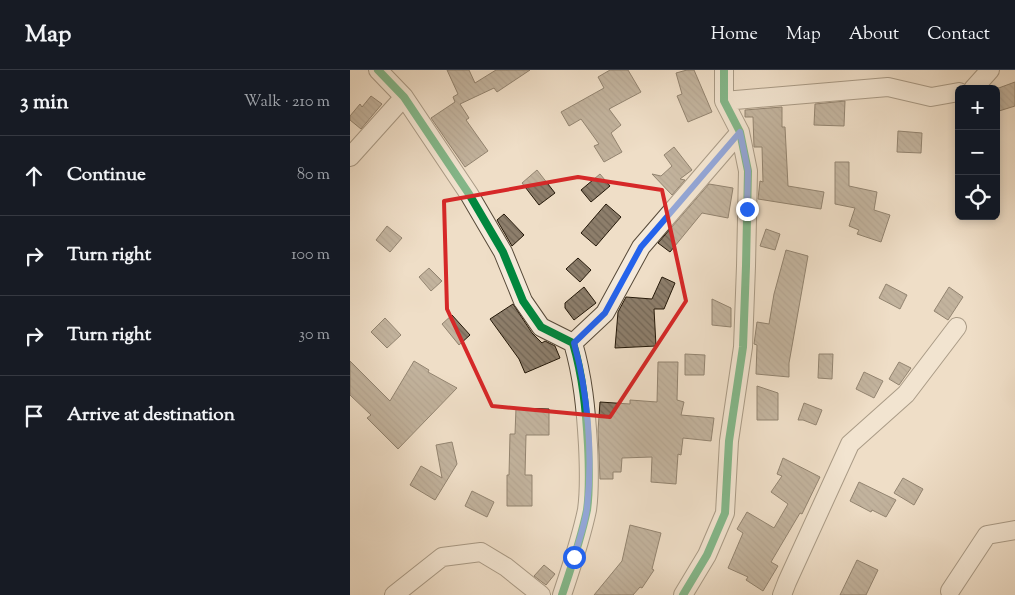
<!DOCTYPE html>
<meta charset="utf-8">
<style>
:root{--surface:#171b24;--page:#20242c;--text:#f1f3f6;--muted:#9ea1a6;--line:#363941}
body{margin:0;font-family:"Sorts Mill Goudy",serif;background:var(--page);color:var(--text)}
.controls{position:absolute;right:15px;top:15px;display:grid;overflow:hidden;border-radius:8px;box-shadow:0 2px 8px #0003}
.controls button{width:45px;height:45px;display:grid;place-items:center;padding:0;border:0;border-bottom:1px solid var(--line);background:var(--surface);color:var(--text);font:25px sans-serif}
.stop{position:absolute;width:15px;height:15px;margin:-11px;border:4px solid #2563eb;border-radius:50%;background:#fff}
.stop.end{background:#2563eb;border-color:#fff;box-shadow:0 1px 5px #0008}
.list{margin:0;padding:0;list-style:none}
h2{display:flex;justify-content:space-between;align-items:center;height:65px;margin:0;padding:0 20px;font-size:21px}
h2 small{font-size:16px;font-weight:400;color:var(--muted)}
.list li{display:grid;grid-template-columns:32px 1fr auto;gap:15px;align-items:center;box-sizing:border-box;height:80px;padding:0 20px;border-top:1px solid var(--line)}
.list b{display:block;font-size:19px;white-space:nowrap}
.list em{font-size:16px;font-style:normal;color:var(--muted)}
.icon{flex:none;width:28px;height:28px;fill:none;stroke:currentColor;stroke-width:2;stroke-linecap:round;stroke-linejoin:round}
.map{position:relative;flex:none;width:665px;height:525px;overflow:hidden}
header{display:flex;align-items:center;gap:30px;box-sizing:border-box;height:70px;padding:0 25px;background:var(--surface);border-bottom:1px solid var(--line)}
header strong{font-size:24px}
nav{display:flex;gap:28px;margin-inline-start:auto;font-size:18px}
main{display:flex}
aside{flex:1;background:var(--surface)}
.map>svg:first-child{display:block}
.building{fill:url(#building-back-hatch);stroke:#231708}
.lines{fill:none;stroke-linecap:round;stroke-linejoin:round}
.minor-casing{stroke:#564938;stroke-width:20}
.minor{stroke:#f5eadb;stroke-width:18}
.cycleway-casing{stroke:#f5eadb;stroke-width:11}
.cycleway{stroke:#00873e;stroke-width:8}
.route{stroke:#2563eb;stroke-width:6}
.marked{fill:none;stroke:#d62828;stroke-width:4;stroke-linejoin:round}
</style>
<header>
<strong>Map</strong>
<nav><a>Home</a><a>Map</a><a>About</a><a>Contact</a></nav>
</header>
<main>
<aside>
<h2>3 min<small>Walk · 210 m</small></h2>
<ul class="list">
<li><svg class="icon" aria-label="ahead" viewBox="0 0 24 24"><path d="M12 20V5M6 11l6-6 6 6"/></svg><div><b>Continue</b></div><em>80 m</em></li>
<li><svg class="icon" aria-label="right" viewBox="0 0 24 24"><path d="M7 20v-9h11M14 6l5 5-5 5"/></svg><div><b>Turn right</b></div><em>100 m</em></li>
<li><svg class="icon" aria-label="right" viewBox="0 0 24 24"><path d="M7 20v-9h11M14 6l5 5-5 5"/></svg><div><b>Turn right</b></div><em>30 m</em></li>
<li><svg class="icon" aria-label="arrive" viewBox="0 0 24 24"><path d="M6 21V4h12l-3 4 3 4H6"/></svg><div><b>Arrive at destination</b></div></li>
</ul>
</aside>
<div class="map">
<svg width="665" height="525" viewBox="0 0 665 525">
<defs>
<pattern id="building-back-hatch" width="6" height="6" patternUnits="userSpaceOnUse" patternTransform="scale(1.25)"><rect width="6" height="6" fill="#8d7e6b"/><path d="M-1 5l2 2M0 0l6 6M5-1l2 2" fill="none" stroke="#736656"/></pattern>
</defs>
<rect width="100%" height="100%" fill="#efdec7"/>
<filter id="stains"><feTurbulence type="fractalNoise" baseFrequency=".004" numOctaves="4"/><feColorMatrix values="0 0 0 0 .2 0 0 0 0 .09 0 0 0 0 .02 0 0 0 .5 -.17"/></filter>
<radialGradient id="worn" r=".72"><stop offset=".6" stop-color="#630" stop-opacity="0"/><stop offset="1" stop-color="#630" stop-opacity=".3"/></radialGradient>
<path class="building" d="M97,0H119L125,13L146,0H180L147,22L144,18L110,34L119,48L116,50L138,81L115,97L81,48L105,32L103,27L108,24Z
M260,0H278L291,22L259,39L271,55L261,63L272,82L254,92L244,76L249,74L231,49L219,56L211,42L254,18L248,7Z
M337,0H344L362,42L338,52L327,26L332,24L326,3Z
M665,12V36L649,41L646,32V19Z
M21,26L32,34L11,59L0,50V46L10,34L12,37Z
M495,31L494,56L464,55L465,34Z
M432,37V57H435L438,116L474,122L471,139L408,129L410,111L413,112L412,77H404L403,47H395V40Z
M548,61L572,63L571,83L547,82Z
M324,77L342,100L330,109L335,110L322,125L302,104L311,106L322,96L314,85Z
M485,92H499V116L527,122L524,140L540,145L531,172L507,164L509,160L499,156L505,138L485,134Z
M187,100L205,123L189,135L172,113Z
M250,104L260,116L241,132L231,120Z
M359,114L383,118L378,148L352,143L320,182L308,173Z
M256,134L271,147L246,176L231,163Z
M154,144L174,165L162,176L147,150Z
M37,156L52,168L40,182L26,170Z
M416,159L430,164L425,180L410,176Z
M436,180L458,186L439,293V307L406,304L407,275L404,274L407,252L419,254L424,224Z
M228,188L241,200L230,212L216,199Z
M79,198L92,211L81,221L69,207Z
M312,207L325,213L314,239H304L306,276L265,278L268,242L276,227L302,229Z
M536,214L557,225L550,239L529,228Z
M234,217L246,233L224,250L215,238V233Z
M599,217L613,227L598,250L584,241Z
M362,229L381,238V257L362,255Z
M163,234L182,263L192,273L195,271L205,276L210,288L175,303L169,289L140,249Z
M102,245L120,265L109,275L92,254Z
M35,248L51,265L37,278L21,262Z
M335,284L355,285L354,305H335Z
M469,284H483L482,309L468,308Z
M0,291L40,331L64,291L79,300L78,302L107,318L48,379L17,348L21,345L0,325Z
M308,292H328L327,330L334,332L331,345L364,348L361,371L333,368L331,385L328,384L326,414L301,412L302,387L272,388L271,402H263V409H250L248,361L250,332L280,334V330L307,332Z
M549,292L561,298L549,315L539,309Z
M514,302L533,311L524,328L506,319Z
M407,316L428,323V350H407Z
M454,333L472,340L466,355L453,350H448Z
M166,338L199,339V365H176L175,405H182V436H157V405H159L160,364H165Z
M102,372L107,394L85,430L60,415L71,396L92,408L86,375Z
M433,388L470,407L452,444L450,443L421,492L428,496L413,521L396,510L398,507L378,498L393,463L387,459L397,442L424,458L438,434L421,422L432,406L427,404Z
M553,408L573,419L564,435L544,423Z
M509,412L546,430L536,447L522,440L521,442L500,431Z
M122,421L144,432L137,447L115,436Z
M280,455L311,463L302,499L304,500L292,518L290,517L283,525H244L272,491Z
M507,490L528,500L516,525H490Z
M194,495L205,504L196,515L184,506Z"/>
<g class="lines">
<defs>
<path id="minor" d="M28,0L54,27L119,124L153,182L173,231L191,257L223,273C233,307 236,340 238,375C239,396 240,419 237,440C231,469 221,498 212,525
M623,19L640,0
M374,31L538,17L581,27L609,22
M0,87L54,27
M223,273L255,243L291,177L390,62
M600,521L637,465L665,460
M44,525L92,487L131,482L156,497L191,525
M333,525L357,485L375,443L379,371L393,277L396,196L398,101L390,62L374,31V0
M432,525L437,512L500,374L556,324L607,257"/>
</defs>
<use href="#minor" class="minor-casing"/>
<use href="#minor" class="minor"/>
<defs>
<path id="cycleway" d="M28,0L54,27L119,124L153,182L173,231L191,257L223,273C233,307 236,340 238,375C239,396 240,419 237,440C231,469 221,498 212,525
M333,525L357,485L375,443L379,371L393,277L396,196L398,101L390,62L374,31V0"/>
</defs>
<use href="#cycleway" class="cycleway-casing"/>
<use href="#cycleway" class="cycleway"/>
</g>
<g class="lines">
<path class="route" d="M224,487C229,471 235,454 237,438C243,386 238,323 224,273L255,243L291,177L390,62L398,101L397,139"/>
</g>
<path d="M0 0H665V525H0ZM228,107L312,120L336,231L260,347L142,336L97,239L94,131Z" fill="#efdec7" fill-opacity=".55" fill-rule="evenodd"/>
<path class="marked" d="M228,107L312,120L336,231L260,347L142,336L97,239L94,131Z"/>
<rect width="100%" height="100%" filter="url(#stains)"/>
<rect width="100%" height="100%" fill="url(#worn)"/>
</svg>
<div class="controls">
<button>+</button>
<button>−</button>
<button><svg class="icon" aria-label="locate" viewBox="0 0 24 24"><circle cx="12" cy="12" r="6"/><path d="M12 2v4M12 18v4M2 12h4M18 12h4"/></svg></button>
</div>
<div class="stop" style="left:224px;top:487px"></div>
<div class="stop end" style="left:397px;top:139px"></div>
</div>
</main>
